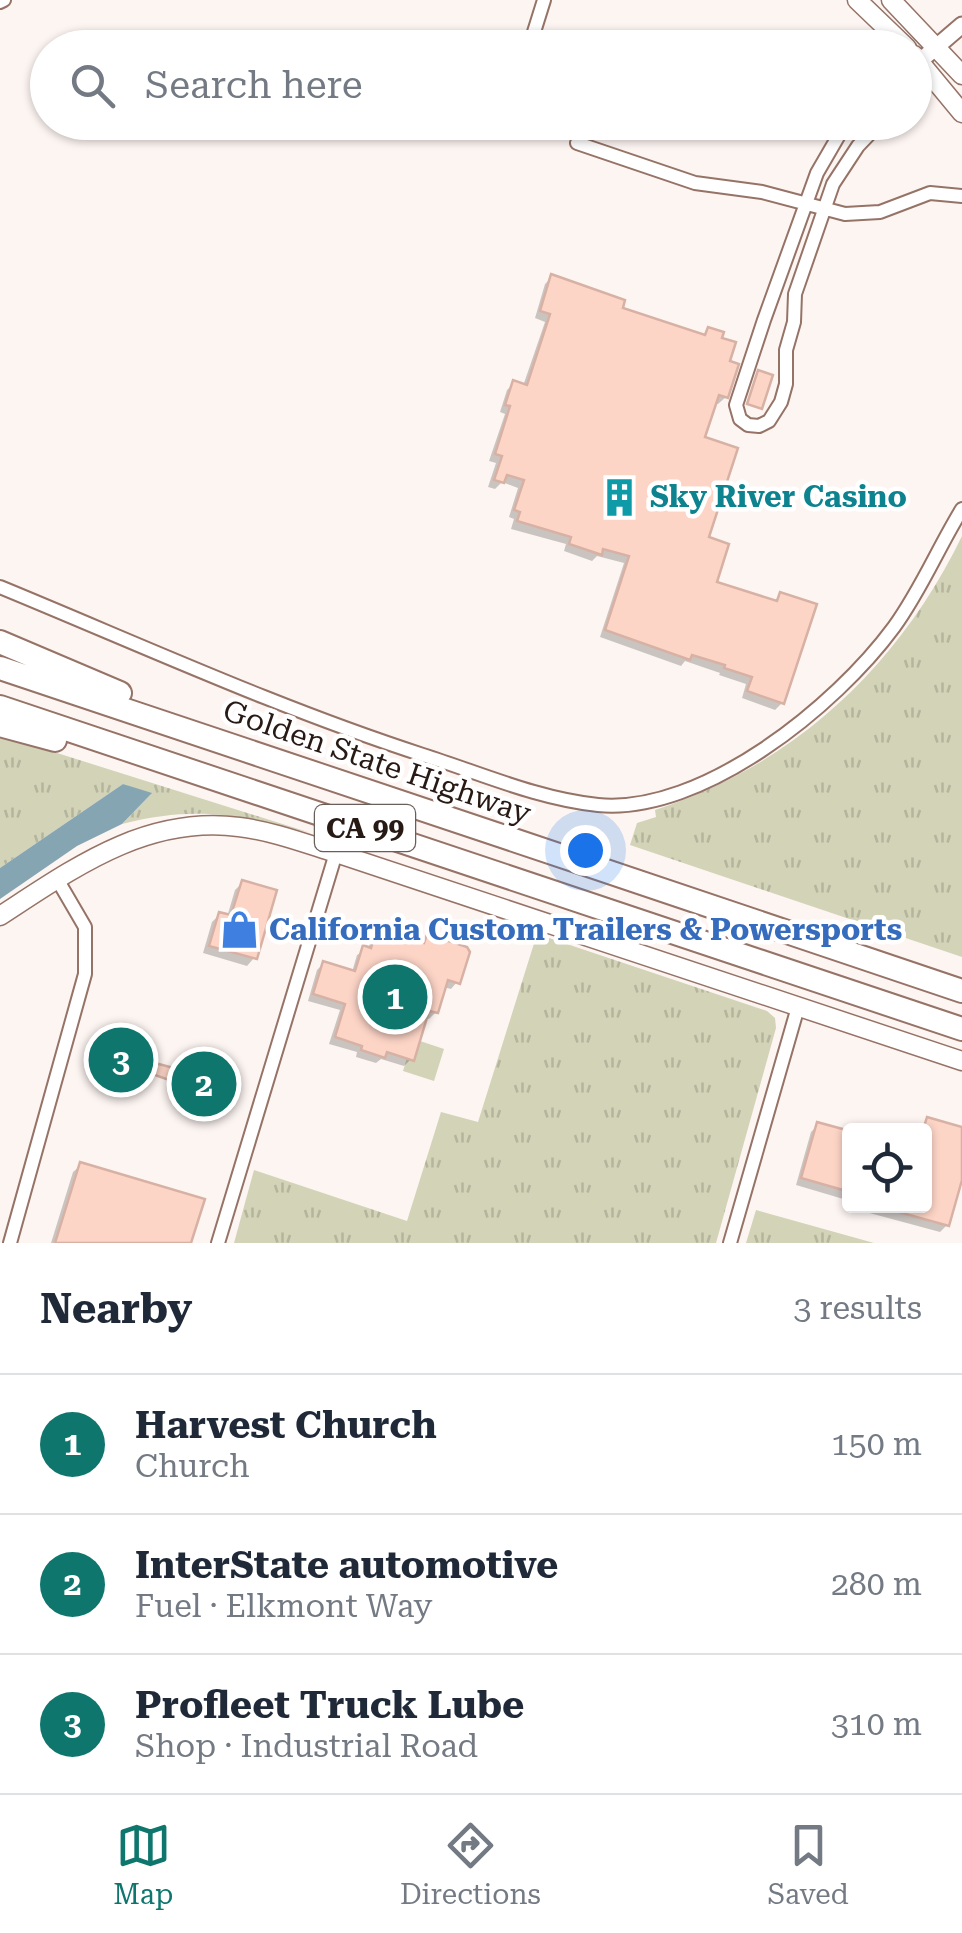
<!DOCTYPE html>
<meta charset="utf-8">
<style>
:root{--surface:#fff;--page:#f6f6f7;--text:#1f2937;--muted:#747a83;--line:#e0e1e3;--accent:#0f766e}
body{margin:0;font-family:"Roboto Serif",serif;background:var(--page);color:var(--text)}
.controls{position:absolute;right:30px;bottom:30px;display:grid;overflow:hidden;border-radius:10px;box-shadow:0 2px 8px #0004}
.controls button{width:90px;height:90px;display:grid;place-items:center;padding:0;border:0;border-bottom:2px solid var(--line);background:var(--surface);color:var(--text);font:50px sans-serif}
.you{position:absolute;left:585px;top:850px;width:35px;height:35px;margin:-25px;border:8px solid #fff;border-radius:50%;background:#1a73e8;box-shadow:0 0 0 15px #1a73e833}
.badge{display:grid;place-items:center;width:65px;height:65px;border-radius:50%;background:var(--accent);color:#fff;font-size:32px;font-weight:700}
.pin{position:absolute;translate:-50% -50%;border:5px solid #fff;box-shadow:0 2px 10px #0006}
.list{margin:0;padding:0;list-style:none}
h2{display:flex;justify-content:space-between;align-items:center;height:130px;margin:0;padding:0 40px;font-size:42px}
h2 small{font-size:32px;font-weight:400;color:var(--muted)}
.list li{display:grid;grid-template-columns:65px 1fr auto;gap:30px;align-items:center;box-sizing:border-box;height:140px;padding:0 40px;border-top:2px solid var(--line)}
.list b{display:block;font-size:38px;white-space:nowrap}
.list p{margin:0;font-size:32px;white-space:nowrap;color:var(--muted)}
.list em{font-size:32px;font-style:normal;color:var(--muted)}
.icon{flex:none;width:55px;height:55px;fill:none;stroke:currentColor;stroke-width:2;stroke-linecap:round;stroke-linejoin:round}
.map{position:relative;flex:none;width:962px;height:1243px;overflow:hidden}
.search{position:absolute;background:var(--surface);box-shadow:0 2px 8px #0004;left:30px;right:30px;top:30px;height:110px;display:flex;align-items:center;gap:25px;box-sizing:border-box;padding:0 35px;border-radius:55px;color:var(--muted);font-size:38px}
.sheet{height:550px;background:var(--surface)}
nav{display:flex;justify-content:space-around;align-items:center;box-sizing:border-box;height:140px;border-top:2px solid var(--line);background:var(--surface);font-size:28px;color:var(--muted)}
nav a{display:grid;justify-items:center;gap:5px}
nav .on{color:var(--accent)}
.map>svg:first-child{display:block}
.grass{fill:url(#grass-tufts)}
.green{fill:#d2d3b7}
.water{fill:#86a5b3}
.shadow{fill:#0003}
.building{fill:#fdd5c7;stroke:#d7b1a4;stroke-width:2.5}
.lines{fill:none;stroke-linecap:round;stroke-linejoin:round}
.minor-casing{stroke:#967367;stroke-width:16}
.tertiary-casing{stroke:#967367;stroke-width:19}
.secondary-casing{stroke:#967367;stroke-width:21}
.motorway-casing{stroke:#967367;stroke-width:26}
.minor{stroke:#fff;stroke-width:12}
.tertiary{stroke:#fff;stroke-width:15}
.secondary{stroke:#fff;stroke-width:18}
.motorway{stroke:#fff;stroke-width:22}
.labels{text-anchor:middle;stroke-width:9;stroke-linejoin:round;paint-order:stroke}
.shield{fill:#fff;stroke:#685e5a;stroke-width:2.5}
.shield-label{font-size:28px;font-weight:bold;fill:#271914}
.culture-label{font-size:30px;font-weight:bold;fill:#0d838f;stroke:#fff;text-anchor:start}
.street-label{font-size:30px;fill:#271914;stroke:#fff}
.shop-label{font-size:30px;font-weight:bold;fill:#366cbe;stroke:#fff;text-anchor:start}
</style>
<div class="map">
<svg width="962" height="1243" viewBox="0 0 962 1243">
<defs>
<pattern id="grass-tufts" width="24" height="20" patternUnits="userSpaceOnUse" patternTransform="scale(2.5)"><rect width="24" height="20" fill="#d2d3b7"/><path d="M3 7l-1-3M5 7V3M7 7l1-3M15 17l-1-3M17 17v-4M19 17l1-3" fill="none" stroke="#b4b59c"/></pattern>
</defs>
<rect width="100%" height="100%" fill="#fdf5f2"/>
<path class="grass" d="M962,536V957L630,845L637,823L656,817L655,810C794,765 899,666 962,536Z
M0,735L311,833C239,815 197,805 122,824L151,794L123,784L0,868Z
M537,934L767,1011L775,1018L776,1028L716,1243H234L254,1170L407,1221L441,1112L478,1122Z
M756,1210L874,1243H746Z"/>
<path class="green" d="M420,1041L444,1049L434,1081L403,1071L407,1058Z"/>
<path class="water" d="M123,784L152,793L122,824L77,846L0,899V868Z"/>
<path class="shadow" d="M552,277L620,309L702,336L708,330L727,363L726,397L718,404L714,403L702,439L706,539L714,584L773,603L780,595L782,703L775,710L742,698L746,684L719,675L720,673L685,661L681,666L600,637L624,563L597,556L592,561L564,551L566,544L511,529L514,519L509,517L518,488L502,482L495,489L488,487L496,463L489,461L505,414L500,412L507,390L514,383L523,386L545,322L535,318L545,284Z
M242,883L254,958L247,966L203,953L212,922L219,915L227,917L235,890Z
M377,932L420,945L427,937L457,982L451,989L443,987L436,1012L429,1019L424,1018L411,1059L404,1066L381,1059L376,1063L356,1057L357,1052L329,1044L340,1010L308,1001L317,970L324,963L352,972L357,955L367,949Z
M108,1039L124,1081L119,1086L91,1078L103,1044Z
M927,1120L962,1130V1171L947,1225L940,1232L851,1208L924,1206V1130H919Z
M818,1125L850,1134V1201L796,1185L811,1132Z
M81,1165L202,1201L189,1243H51L73,1172Z"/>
<path class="building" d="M551,274L625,300L623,308L705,335L708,327L724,332L722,338L736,342L730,361L739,364L728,398L719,395L705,437L738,448L709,537L729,544L717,582L777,601L780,592L817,604L784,704L747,691L752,677L724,668L725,665L692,655L690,660L605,630L629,556L603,549L602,555L569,544L571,537L517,521L520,512L514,510L524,480L507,475L504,483L494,480L502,456L495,454L510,406L505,405L513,380L527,385L550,314L540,311Z
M758,370L773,375L762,409L747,404Z
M242,880L277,890L257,959L209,946L219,912L231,915Z
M377,929L424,943L427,934L467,947L470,952L460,984L448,980L438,1013L429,1011L414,1061L387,1052L385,1058L361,1050L362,1046L335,1037L345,1004L313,994L323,961L355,971L363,945L371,948Z
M107,1036L140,1046L126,1082L94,1072Z
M155,1063L219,1080L214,1096L152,1074Z
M927,1117L962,1127V1180L949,1226L884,1208V1206H924L923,1130Z
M817,1122L850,1131V1192L801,1178Z
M80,1162L205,1199L191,1243H55Z"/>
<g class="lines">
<defs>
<path id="minor" d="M0,2L4,0
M529,48L544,0
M914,95L935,78
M853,122L839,135L817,173L764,320L736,405L740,419L748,425L759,426L769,421L781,402L786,384V350L794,322L795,294L833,184L858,146L881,122
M577,143L695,183L762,192L845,214L880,212L930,193L962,196
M0,587C141,645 278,708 423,755C480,773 538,799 598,805C702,815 836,706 894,627C921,590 938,548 962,509
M10,1243L85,974V927L57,879
M218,1243L336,853
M730,1243L798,1007"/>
<path id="tertiary" d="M920,61L962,25"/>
<path id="secondary" d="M857,0L907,48
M891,0L962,75
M914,55L962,113
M0,916C74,868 146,815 239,827C272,831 304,843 336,853L962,1061"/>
<path id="motorway" d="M0,642L120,693
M0,668C322,773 641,884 962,991
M0,707L962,1029
M0,725L55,740"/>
</defs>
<use href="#minor" class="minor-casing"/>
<use href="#tertiary" class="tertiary-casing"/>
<use href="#secondary" class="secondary-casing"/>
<use href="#motorway" class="motorway-casing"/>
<use href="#minor" class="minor"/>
<use href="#tertiary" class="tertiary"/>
<use href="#secondary" class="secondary"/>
<use href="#motorway" class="motorway"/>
</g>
<defs>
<symbol id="building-bare" viewBox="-9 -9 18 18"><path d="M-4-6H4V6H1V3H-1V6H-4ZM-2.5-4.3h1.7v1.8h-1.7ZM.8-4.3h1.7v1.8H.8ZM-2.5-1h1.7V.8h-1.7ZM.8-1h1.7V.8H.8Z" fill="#0f9aa8" stroke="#fff" stroke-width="2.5" paint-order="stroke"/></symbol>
<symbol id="shop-bare" viewBox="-9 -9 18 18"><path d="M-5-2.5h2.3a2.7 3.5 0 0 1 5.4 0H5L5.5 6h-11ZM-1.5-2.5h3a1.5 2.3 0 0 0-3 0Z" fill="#3f7fe0" stroke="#fff" stroke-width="2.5" paint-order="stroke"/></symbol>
</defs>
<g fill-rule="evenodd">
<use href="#building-bare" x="592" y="470" width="55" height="55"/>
<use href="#shop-bare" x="212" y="902" width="55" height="55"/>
</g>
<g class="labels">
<rect class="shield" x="315" y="805" width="100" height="46" rx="8"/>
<g class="shield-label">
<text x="365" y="838">CA 99</text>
</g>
<g class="culture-label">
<text x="650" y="507">Sky River Casino</text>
</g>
<g class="street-label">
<text transform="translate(377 762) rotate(19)" y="10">Golden State Highway</text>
</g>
<g class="shop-label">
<text x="269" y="940">California Custom Trailers &amp; Powersports</text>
</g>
</g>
</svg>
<div class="controls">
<button><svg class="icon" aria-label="locate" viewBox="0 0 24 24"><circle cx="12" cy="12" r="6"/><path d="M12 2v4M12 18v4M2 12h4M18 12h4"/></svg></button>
</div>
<div class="you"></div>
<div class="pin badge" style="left:395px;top:997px">1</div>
<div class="pin badge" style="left:204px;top:1084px">2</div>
<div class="pin badge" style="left:121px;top:1060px">3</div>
<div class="search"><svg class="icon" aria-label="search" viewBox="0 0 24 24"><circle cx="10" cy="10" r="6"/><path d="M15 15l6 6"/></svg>Search here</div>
</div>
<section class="sheet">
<h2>Nearby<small>3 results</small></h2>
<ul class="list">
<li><span class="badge">1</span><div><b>Harvest Church</b><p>Church</p></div><em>150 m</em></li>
<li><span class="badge">2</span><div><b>InterState automotive</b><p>Fuel · Elkmont Way</p></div><em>280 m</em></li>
<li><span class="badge">3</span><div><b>Profleet Truck Lube</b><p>Shop · Industrial Road</p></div><em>310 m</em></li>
</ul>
</section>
<nav>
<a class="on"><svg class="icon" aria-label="map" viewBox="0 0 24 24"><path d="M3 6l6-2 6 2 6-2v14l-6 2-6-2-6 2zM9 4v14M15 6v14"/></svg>Map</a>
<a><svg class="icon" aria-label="directions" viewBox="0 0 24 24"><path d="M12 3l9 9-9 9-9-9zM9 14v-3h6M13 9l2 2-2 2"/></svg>Directions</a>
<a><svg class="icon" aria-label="saved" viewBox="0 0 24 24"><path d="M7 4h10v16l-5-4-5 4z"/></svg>Saved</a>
</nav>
